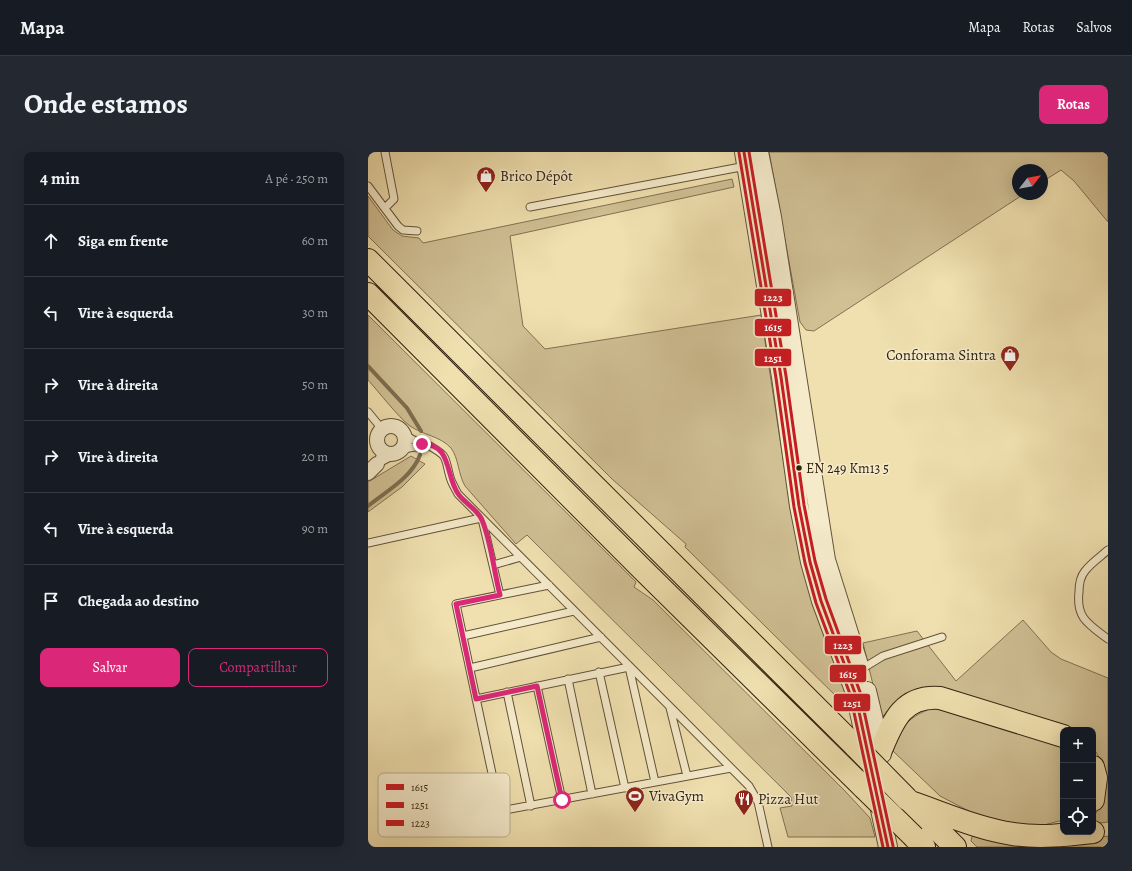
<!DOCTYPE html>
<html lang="pt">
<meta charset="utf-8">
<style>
:root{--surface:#171b24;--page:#242831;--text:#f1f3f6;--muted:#9ea1a6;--line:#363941;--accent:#db2777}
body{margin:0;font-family:Alegreya,serif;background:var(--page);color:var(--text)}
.controls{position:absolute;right:12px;bottom:12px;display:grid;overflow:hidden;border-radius:8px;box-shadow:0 4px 16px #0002}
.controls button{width:36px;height:36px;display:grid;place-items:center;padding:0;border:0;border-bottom:1px solid var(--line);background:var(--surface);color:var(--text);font:20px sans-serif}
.compass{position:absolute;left:644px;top:12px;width:36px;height:36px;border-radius:50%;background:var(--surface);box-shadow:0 4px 16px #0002;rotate:59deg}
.stop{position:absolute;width:12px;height:12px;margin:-9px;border:3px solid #db2777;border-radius:50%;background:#fff}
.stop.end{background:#db2777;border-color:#fff;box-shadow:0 1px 4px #0008}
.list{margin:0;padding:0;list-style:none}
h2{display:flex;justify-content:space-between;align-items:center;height:52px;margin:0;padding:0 16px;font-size:17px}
h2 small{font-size:13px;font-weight:400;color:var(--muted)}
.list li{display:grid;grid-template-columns:26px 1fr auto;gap:12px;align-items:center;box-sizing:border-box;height:72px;padding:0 16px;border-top:1px solid var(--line)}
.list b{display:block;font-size:15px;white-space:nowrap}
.list em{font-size:13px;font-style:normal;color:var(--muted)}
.actions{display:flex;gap:8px;padding:12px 16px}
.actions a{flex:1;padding:9px 0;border:1px solid var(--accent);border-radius:8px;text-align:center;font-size:14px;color:var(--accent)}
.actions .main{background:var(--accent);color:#fff}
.icon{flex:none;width:22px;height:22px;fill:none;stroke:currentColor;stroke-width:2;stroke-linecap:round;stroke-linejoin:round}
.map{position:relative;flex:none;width:740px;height:695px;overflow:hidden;border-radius:8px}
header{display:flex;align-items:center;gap:24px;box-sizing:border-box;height:56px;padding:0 20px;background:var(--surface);border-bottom:1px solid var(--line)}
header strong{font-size:19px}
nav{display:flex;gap:22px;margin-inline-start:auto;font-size:14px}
.intro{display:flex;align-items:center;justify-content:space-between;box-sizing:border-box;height:96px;padding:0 24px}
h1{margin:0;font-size:28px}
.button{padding:10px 18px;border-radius:8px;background:var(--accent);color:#fff;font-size:14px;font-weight:700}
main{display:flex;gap:24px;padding:0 24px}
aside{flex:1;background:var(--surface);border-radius:8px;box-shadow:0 4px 16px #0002}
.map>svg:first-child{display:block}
.green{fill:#d0c094;stroke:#817152}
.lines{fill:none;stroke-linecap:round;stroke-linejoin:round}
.stream{stroke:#7d6d4f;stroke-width:4}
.service-casing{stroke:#625238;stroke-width:9}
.minor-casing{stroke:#625238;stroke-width:16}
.tertiary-casing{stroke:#625238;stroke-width:20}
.trunk-casing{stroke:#322211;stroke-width:24}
.service{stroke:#f5ebcb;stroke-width:7}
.minor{stroke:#f5ebcb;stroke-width:14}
.tertiary{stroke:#f5ebcb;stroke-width:18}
.trunk{stroke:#f0e0af;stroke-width:22}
.trunk-bridge-casing{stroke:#322211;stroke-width:24;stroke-linecap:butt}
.trunk-bridge{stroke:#f0e0af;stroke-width:22}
.bus-1-casing{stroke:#f5ebcb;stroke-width:6}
.bus-2-casing{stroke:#f5ebcb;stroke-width:6}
.bus-3-casing{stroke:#f5ebcb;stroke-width:6}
.bus-1{stroke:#c61d23;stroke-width:3}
.bus-2{stroke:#c61d23;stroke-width:3}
.bus-3{stroke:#c61d23;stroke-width:3}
.route{stroke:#db2777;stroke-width:5}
.bus-dot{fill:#322211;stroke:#f5ebcb;stroke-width:1.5}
.labels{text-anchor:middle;stroke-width:3;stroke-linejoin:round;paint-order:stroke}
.bus-label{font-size:14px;fill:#322211;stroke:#f5ebcb;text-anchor:start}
.poi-label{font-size:15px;fill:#322211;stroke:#f5ebcb;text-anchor:start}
.key{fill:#f5ebcb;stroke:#baaf93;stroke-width:1}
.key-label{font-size:11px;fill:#322211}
.line-badge{stroke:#f5ebcb;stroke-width:1.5}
.badge-label{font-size:11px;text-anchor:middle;font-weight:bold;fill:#fff}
</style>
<header>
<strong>Mapa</strong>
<nav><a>Mapa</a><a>Rotas</a><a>Salvos</a></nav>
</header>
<div class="intro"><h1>Onde estamos</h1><a class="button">Rotas</a></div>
<main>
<aside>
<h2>4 min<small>A pé · 250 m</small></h2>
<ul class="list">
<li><svg class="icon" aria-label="ahead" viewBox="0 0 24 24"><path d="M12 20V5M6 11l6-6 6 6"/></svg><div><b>Siga em frente</b></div><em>60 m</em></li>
<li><svg class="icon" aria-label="left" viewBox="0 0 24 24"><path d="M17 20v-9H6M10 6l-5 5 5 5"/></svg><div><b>Vire à esquerda</b></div><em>30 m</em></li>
<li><svg class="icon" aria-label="right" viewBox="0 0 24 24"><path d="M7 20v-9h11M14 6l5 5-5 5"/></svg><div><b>Vire à direita</b></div><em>50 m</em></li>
<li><svg class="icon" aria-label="right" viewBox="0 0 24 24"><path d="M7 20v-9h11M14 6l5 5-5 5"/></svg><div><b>Vire à direita</b></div><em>20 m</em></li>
<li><svg class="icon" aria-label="left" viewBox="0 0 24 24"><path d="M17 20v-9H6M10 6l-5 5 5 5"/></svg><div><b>Vire à esquerda</b></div><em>90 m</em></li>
<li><svg class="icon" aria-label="arrive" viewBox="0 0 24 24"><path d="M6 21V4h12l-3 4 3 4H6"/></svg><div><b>Chegada ao destino</b></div></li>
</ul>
<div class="actions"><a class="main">Salvar</a><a>Compartilhar</a></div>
</aside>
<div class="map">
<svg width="740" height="695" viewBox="0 0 740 695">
<rect width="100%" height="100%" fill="#f0e0af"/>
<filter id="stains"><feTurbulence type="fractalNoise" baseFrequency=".005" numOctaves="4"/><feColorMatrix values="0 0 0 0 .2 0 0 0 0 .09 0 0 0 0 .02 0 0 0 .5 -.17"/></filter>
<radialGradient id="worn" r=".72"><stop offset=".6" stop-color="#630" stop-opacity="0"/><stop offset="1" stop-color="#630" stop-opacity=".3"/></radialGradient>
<path class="green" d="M401,0H740V70L706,29L693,18L674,30V18H650V42H656L446,179L438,178L432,170Z
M364,27L366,35L142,84L155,174L177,197L393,163L423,359L473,522L480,556L317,395L318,392L244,327L0,84V44L25,78L34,84L51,86L55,91Z
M0,163L268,430L266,435L285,448L477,639L502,666L507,685H420L412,656L424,654L423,645L159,383L148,392L97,334C90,322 91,307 83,296C72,284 55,283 42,274C30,265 11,240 0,228Z
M43,304L57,312L34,335L0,360V330Z
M655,468L683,500L693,507L740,526V670L725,672V666L735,649L736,614L725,595V578H702L586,543L521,558L513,566L495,491L549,479L588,529Z
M565,556H577L695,595V668L676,673L638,672L618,668L572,644L525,599C530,575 542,564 565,556Z
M605,680L705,690L740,684V695H609L603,689Z"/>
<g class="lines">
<path class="stream" d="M0,214L39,256L53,279
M0,354C19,339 44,325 52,303"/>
<defs>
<path id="service" d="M17,0L26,47L17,56
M0,34L30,74L35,78L49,79
M162,55L378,14
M0,260L14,277
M37,283L54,293
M35,297L60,293C81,305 76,304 82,325C83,330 87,336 90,342L381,634L390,650L400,695
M9,312L28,302
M9,312L14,299
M114,367L132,443
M0,391L113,366
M740,398C732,405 723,411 717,419C712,425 711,432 711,440C708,466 720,472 740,487
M125,413L153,405
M181,433L88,452L132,659L363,616
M95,484L206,459
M102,516L233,485
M492,518L515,504L574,485
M231,520L257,636
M200,527L224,642
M169,534L194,648
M139,540L163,654
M108,547L261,515L287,630
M302,556L319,624"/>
<path id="minor" d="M9 288a14 14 0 1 1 28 0a14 14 0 1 1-28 0Z
M0,321L9,312"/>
<path id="tertiary" d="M376,0L413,225L431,354L442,410L453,449L487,541L520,695
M391,0L404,65L458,408L491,513
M499,539L514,602"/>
<path id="trunk" d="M0,108L488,595
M0,142L272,415L496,636
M513,598C525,569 535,543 572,546L695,584
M725,615L728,626L725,648
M542,650C575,661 610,677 645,682C671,686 698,683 725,680
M545,653L587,695
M546,685L556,695"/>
</defs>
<use href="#service" class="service-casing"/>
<use href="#minor" class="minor-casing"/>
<use href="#tertiary" class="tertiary-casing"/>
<use href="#trunk" class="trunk-casing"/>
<use href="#service" class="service"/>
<use href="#minor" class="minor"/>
<use href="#tertiary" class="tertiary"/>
<use href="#trunk" class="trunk"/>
<defs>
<path id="trunk-bridge" d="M488,595L539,647
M496,636L546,685"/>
</defs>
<use href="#trunk-bridge" class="trunk-bridge-casing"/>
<use href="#trunk-bridge" class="trunk-bridge"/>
<defs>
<path id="bus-1" d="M376,0L413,225L431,354L442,410L453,449L487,541L520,695"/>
<path id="bus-2" d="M371,1L408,226L426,355L437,411L448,451L482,542L515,695"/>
<path id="bus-3" d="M381,0L418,224L436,353L447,409L458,447L492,540L525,694"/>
</defs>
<use href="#bus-1" class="bus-1-casing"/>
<use href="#bus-2" class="bus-2-casing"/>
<use href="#bus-3" class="bus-3-casing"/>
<use href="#bus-1" class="bus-1"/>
<use href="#bus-2" class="bus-2"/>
<use href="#bus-3" class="bus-3"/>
</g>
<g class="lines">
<path class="route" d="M54,292C85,292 77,326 91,343C97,351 110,358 114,368C123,389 126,420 132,443L88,452L108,547L169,534L194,648"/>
</g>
<defs>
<symbol id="shop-pin" viewBox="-11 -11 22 30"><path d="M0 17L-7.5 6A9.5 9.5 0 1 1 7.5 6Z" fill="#8f2418" stroke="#f5ebcb"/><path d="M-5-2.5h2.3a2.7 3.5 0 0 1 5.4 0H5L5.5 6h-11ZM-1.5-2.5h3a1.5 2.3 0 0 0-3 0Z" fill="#fff"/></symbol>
<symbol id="stadium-pin" viewBox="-11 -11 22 30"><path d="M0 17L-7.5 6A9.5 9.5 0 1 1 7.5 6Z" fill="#8f2418" stroke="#f5ebcb"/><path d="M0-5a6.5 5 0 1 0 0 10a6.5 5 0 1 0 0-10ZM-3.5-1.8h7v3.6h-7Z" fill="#fff"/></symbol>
<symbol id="restaurant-pin" viewBox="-11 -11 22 30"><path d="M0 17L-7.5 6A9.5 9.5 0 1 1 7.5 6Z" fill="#8f2418" stroke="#f5ebcb"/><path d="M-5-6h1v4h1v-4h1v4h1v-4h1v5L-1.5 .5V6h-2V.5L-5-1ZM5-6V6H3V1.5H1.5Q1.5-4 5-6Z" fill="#fff"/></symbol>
</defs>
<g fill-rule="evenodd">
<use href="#shop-pin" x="107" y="13" width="22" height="30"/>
<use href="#shop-pin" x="631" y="192" width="22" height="30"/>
<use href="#stadium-pin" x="256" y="633" width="22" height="30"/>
<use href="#restaurant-pin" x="365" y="636" width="22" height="30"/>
</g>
<circle class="bus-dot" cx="431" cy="316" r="3.5"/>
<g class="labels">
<g class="bus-label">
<text x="438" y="321">EN 249 Km13 5</text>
</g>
<g class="poi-label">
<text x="132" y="29">Brico Dépôt</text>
<text x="628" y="208" text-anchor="end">Conforama Sintra</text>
<text x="281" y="649">VivaGym</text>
<text x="390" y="652">Pizza Hut</text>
</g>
</g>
<rect x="10" y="621" width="132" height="64" rx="6" class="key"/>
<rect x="18" y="632" width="18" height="6" fill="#c61d23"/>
<rect x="18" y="650" width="18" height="6" fill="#c61d23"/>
<rect x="18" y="668" width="18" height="6" fill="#c61d23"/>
<g class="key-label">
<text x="43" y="639">1615</text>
<text x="43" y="657">1251</text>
<text x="43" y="675">1223</text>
</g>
<g class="line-badge">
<rect x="386" y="136" width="38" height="19" rx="4" fill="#c61d23"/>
<rect x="386" y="166" width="38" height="19" rx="4" fill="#c61d23"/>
<rect x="386" y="196" width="38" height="19" rx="4" fill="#c61d23"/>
<rect x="456" y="483" width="38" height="20" rx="4" fill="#c61d23"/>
<rect x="461" y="512" width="38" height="19" rx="4" fill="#c61d23"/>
<rect x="465" y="541" width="38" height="19" rx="4" fill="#c61d23"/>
</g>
<g class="badge-label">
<text x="405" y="149">1223</text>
<text x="405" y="179">1615</text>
<text x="405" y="210">1251</text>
<text x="475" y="497">1223</text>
<text x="480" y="526">1615</text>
<text x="484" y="555">1251</text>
</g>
<rect width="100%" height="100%" filter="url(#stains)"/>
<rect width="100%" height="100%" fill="url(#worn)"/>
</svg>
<div class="controls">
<button>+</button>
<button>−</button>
<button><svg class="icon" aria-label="locate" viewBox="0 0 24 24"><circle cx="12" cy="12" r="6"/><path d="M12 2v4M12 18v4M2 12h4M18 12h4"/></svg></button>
</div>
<svg class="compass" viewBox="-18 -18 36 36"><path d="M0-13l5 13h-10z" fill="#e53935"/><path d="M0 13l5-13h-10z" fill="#9ea1a6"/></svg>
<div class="stop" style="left:194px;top:648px"></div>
<div class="stop end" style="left:54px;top:292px"></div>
</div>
</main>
